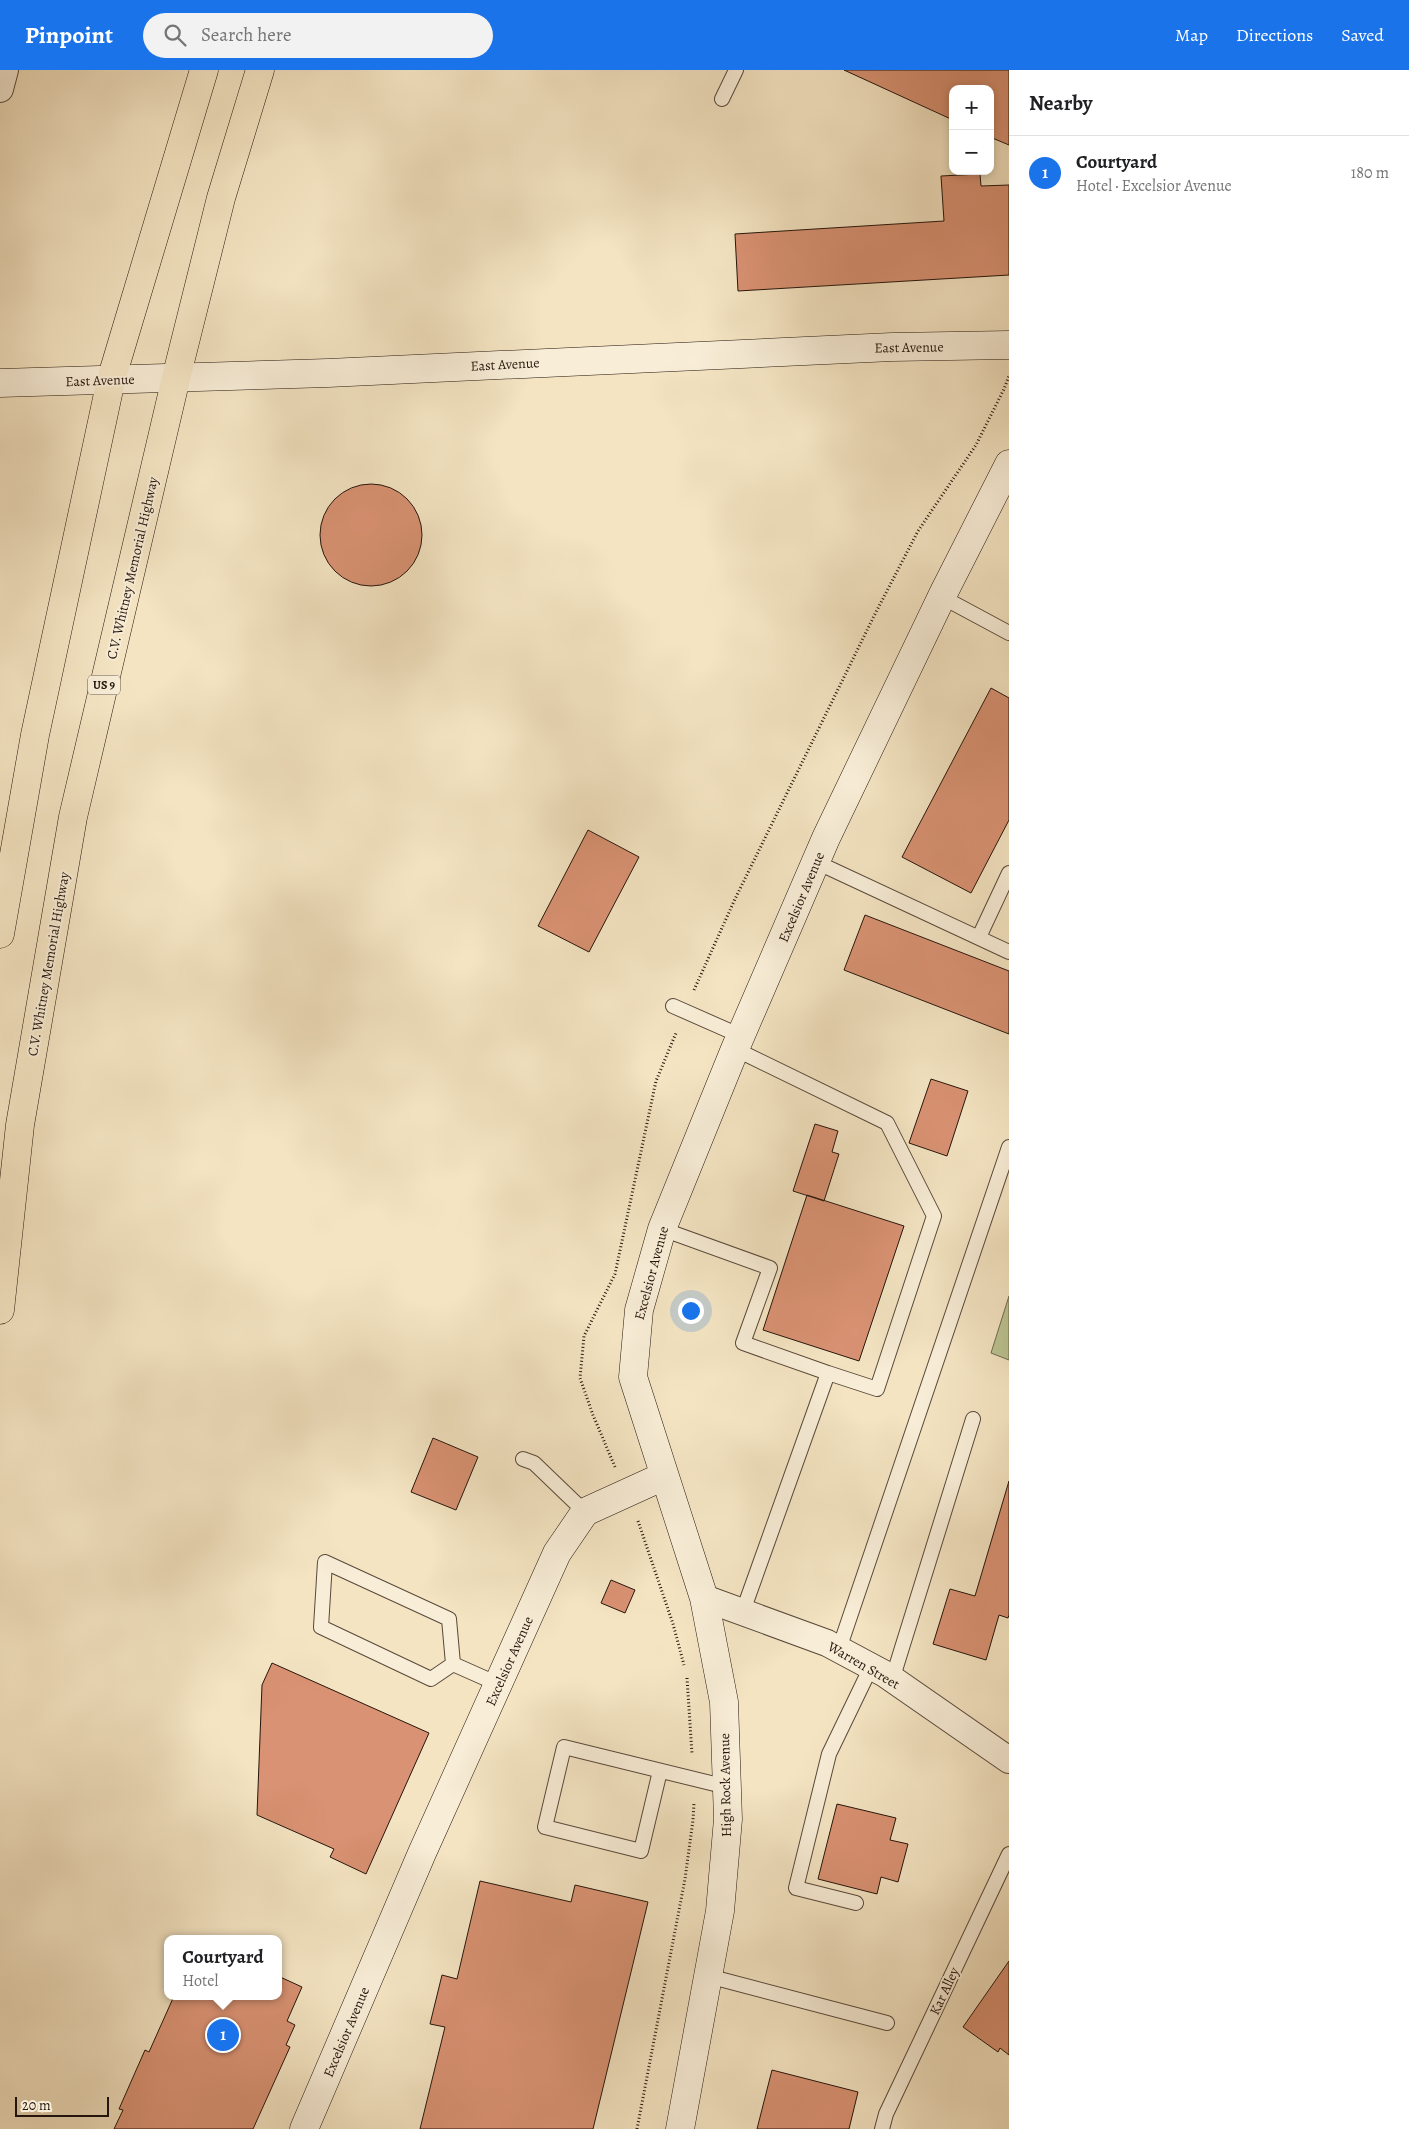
<!DOCTYPE html>
<meta charset="utf-8">
<style>
:root{--surface:#fff;--page:#f2f2f2;--text:#202124;--muted:#757577;--line:#e0e0e0;--accent:#1a73e8}
body{margin:0;font-family:Alegreya,serif;background:var(--page);color:var(--text)}
.controls{position:absolute;right:15px;top:15px;display:grid;overflow:hidden;border-radius:10px;box-shadow:0 2px 8px #0003}
.controls button{width:45px;height:45px;display:grid;place-items:center;padding:0;border:0;border-bottom:1px solid var(--line);background:var(--surface);color:var(--text);font:25px sans-serif}
.scale{position:absolute;left:15px;bottom:12px;width:94px;box-sizing:border-box;padding-left:5px;border:2px solid #25150c;border-top:0;font-size:14px;line-height:18px;white-space:nowrap;color:#25150c;-webkit-text-stroke:4px #f8edd7;paint-order:stroke}
.you{position:absolute;left:690px;top:1240px;width:18px;height:18px;margin:-12px;border:4px solid #fff;border-radius:50%;background:#1a73e8;box-shadow:0 0 0 8px #1a73e833}
.badge{display:grid;place-items:center;width:32px;height:32px;border-radius:50%;background:var(--accent);color:#fff;font-size:16px;font-weight:700}
.pin{position:absolute;translate:-50% -50%;border:2px solid #fff;box-shadow:0 1px 5px #0006}
.popup{position:absolute;left:164px;top:1865px;width:118px;height:65px;box-sizing:border-box;display:grid;place-content:center;border-radius:10px;background:var(--surface);filter:drop-shadow(0 1px 4px #0005);font-size:16px;white-space:nowrap;color:var(--muted)}
.popup b{font-size:19px;color:var(--text)}
.popup::after{content:'';position:absolute;left:50%;top:100%;margin-left:-10px;border:10px solid transparent;border-top-color:var(--surface)}
.list{margin:0;padding:0;list-style:none}
h2{display:flex;justify-content:space-between;align-items:center;height:65px;margin:0;padding:0 20px;font-size:21px}
h2 small{font-size:16px;font-weight:400;color:var(--muted)}
.list li{display:grid;grid-template-columns:32px 1fr auto;gap:15px;align-items:center;box-sizing:border-box;height:75px;padding:0 20px;border-top:1px solid var(--line)}
.list b{display:block;font-size:19px;white-space:nowrap}
.list p{margin:0;font-size:16px;white-space:nowrap;color:var(--muted)}
.list em{font-size:16px;font-style:normal;color:var(--muted)}
.icon{flex:none;width:28px;height:28px;fill:none;stroke:currentColor;stroke-width:2;stroke-linecap:round;stroke-linejoin:round}
.map{position:relative;flex:none;width:1009px;height:2059px;overflow:hidden}
header{display:flex;align-items:center;gap:30px;box-sizing:border-box;height:70px;padding:0 25px;background:var(--accent);color:#fff}
header strong{font-size:24px}
nav{display:flex;gap:28px;margin-inline-start:auto;font-size:18px}
.search{width:350px;height:45px;background:var(--page);display:flex;align-items:center;gap:12px;box-sizing:border-box;padding:0 18px;border-radius:28px;color:var(--muted);font-size:19px}
main{display:flex}
aside{flex:1;background:var(--surface)}
.map>svg:first-child{display:block}
.green{fill:#bcc493;stroke:#706c50}
.building{fill:#d99273;stroke:#25150c}
.lines{fill:none;stroke-linecap:round;stroke-linejoin:round}
.lane-casing{stroke:#59493a;stroke-width:16}
.street-casing{stroke:#59493a;stroke-width:28}
.secondary-casing{stroke:#25150c;stroke-width:29}
.highway-casing{stroke:#25150c;stroke-width:29}
.path{stroke:#25150c;stroke-width:3;stroke-dasharray:1 2.5;stroke-linecap:butt}
.lane{stroke:#f8edd7;stroke-width:14}
.street{stroke:#f8edd7;stroke-width:26}
.secondary{stroke:#f8edd7;stroke-width:28}
.highway{stroke:#f4e4c2;stroke-width:28}
.labels{text-anchor:middle;stroke-width:4;stroke-linejoin:round;paint-order:stroke}
.shield{fill:#f8edd7;stroke:#645649;stroke-width:1}
.shield-label{font-size:12px;font-weight:bold;fill:#25150c}
.street-label{font-size:14px;fill:#25150c;stroke:#f8edd7}
</style>
<header>
<strong>Pinpoint</strong>
<div class="search"><svg class="icon" aria-label="search" viewBox="0 0 24 24"><circle cx="10" cy="10" r="6"/><path d="M15 15l6 6"/></svg>Search here</div>
<nav><a>Map</a><a>Directions</a><a>Saved</a></nav>
</header>
<main>
<div class="map">
<svg width="1009" height="2059" viewBox="0 0 1009 2059">
<rect width="100%" height="100%" fill="#f4e4c2"/>
<filter id="stains"><feTurbulence type="fractalNoise" baseFrequency=".004" numOctaves="4"/><feColorMatrix values="0 0 0 0 .2 0 0 0 0 .09 0 0 0 0 .02 0 0 0 .5 -.17"/></filter>
<radialGradient id="worn" r=".72"><stop offset=".6" stop-color="#630" stop-opacity="0"/><stop offset="1" stop-color="#630" stop-opacity=".3"/></radialGradient>
<path class="green" d="M1009,1226V1290L991,1283Z"/>
<path class="building" d="M844,0H1009V75L990,67V19H953V50Z
M980,104L981,116L1009,115V205L738,221L735,164L944,151L941,106Z
M320 465a51 51 0 1 1 102 0a51 51 0 1 1-102 0Z
M991,618L1009,628V750L971,823L902,787Z
M588,760L639,787L589,882L538,856Z
M865,845L1009,901V964L844,900Z
M931,1009L968,1021L947,1086L909,1073Z
M815,1054L838,1061L832,1082L839,1084L824,1131L793,1121Z
M807,1125L904,1156L859,1291L763,1260Z
M433,1368L478,1387L456,1440L411,1422Z
M1009,1411V1545L1008,1548L999,1545L986,1590L933,1574L950,1519L975,1526Z
M611,1510L635,1520L625,1543L601,1533Z
M272,1593L429,1663L366,1804L330,1787L334,1779L257,1745L262,1615Z
M837,1734L896,1748L890,1770L908,1774L898,1812L881,1807L877,1824L818,1809Z
M480,1811L571,1832L575,1815L648,1832L593,2059H420L445,1957L430,1954L442,1905L457,1909Z
M1009,1891V1985L1000,1978L998,1982L963,1957Z
M278,1906L302,1917L287,1951L295,1955L286,1975L290,1977L253,2059H114L123,2040L119,2039L145,1980L149,1982L174,1926H278Z
M772,2000L858,2022L849,2059H757Z"/>
<g class="lines">
<defs>
<path id="lane" d="M722,29L736,0
M942,527L1009,563
M816,792L1009,882
M979,867L1009,803
M673,936L741,966
M735,979L887,1053L934,1146L877,1319L828,1303
M662,1159L770,1198L743,1273L828,1303L743,1541
M523,1389L534,1393L585,1442
M839,1579L1009,1077
M453,1594L431,1609L321,1557L325,1492L449,1549L453,1594L498,1614
M892,1610L973,1349
M660,1701L641,1781L545,1757L564,1677L727,1717
M856,1833L796,1818L829,1684L871,1597
M708,1906L887,1953
M882,2059L886,2044L1009,1784"/>
<path id="street" d="M0,19L5,0
M704,1528L827,1573L885,1604L1009,1690"/>
<path id="secondary" d="M0,313L328,303L892,277L1009,275
M304,2059L422,1783L557,1483L585,1442L664,1406
M680,2059L720,1841L728,1749L724,1632L704,1528L633,1307L639,1240L662,1159L735,979L826,768L944,522L1009,394"/>
<path id="highway" d="M0,864L35,665L111,310L204,0
M0,1240L20,1055L73,747L176,308L221,128L260,0"/>
</defs>
<use href="#lane" class="lane-casing"/>
<use href="#street" class="street-casing"/>
<use href="#secondary" class="secondary-casing"/>
<use href="#highway" class="highway-casing"/>
<path class="path" d="M694,920L735,829L875,544L918,461L976,375L1004,319L1009,306
M615,1397L593,1345L580,1308L584,1266L615,1204L656,1011L676,963
M638,1451L673,1554L684,1595
M687,1608L692,1684
M637,2059L685,1809L693,1750L694,1733"/>
<use href="#lane" class="lane"/>
<use href="#street" class="street"/>
<use href="#secondary" class="secondary"/>
<use href="#highway" class="highway"/>
</g>
<g class="labels">
<rect class="shield" x="88" y="605.5" width="32" height="19" rx="4"/>
<g class="shield-label">
<text x="104" y="619">US 9</text>
</g>
<g class="street-label">
<text transform="translate(909 277) rotate(-1)" y="5">East Avenue</text>
<text transform="translate(505 294) rotate(-3)" y="5">East Avenue</text>
<text transform="translate(100 310) rotate(-2)" y="5">East Avenue</text>
<text transform="translate(132 498) rotate(-77)" y="5">C.V. Whitney Memorial Highway</text>
<text transform="translate(801 827) rotate(-67)" y="5">Excelsior Avenue</text>
<text transform="translate(48 894) rotate(-80)" y="5">C.V. Whitney Memorial Highway</text>
<text transform="translate(651 1203) rotate(-75)" y="5">Excelsior Avenue</text>
<text transform="translate(509 1591) rotate(-66)" y="5">Excelsior Avenue</text>
<text transform="translate(864 1595) rotate(30)" y="5">Warren Street</text>
<text transform="translate(725 1715) rotate(-91)" y="5">High Rock Avenue</text>
<text transform="translate(944 1921) rotate(-65)" y="5">Kar Alley</text>
<text transform="translate(346 1962) rotate(-67)" y="5">Excelsior Avenue</text>
</g>
</g>
<rect width="100%" height="100%" filter="url(#stains)"/>
<rect width="100%" height="100%" fill="url(#worn)"/>
</svg>
<div class="controls">
<button>+</button>
<button>−</button>
</div>
<div class="scale">20 m</div>
<div class="you"></div>
<div class="pin badge" style="left:223px;top:1965px">1</div>
<div class="popup"><b>Courtyard</b>Hotel</div>
</div>
<aside>
<h2>Nearby<small></small></h2>
<ul class="list">
<li><span class="badge">1</span><div><b>Courtyard</b><p>Hotel · Excelsior Avenue</p></div><em>180 m</em></li>
</ul>
</aside>
</main>
